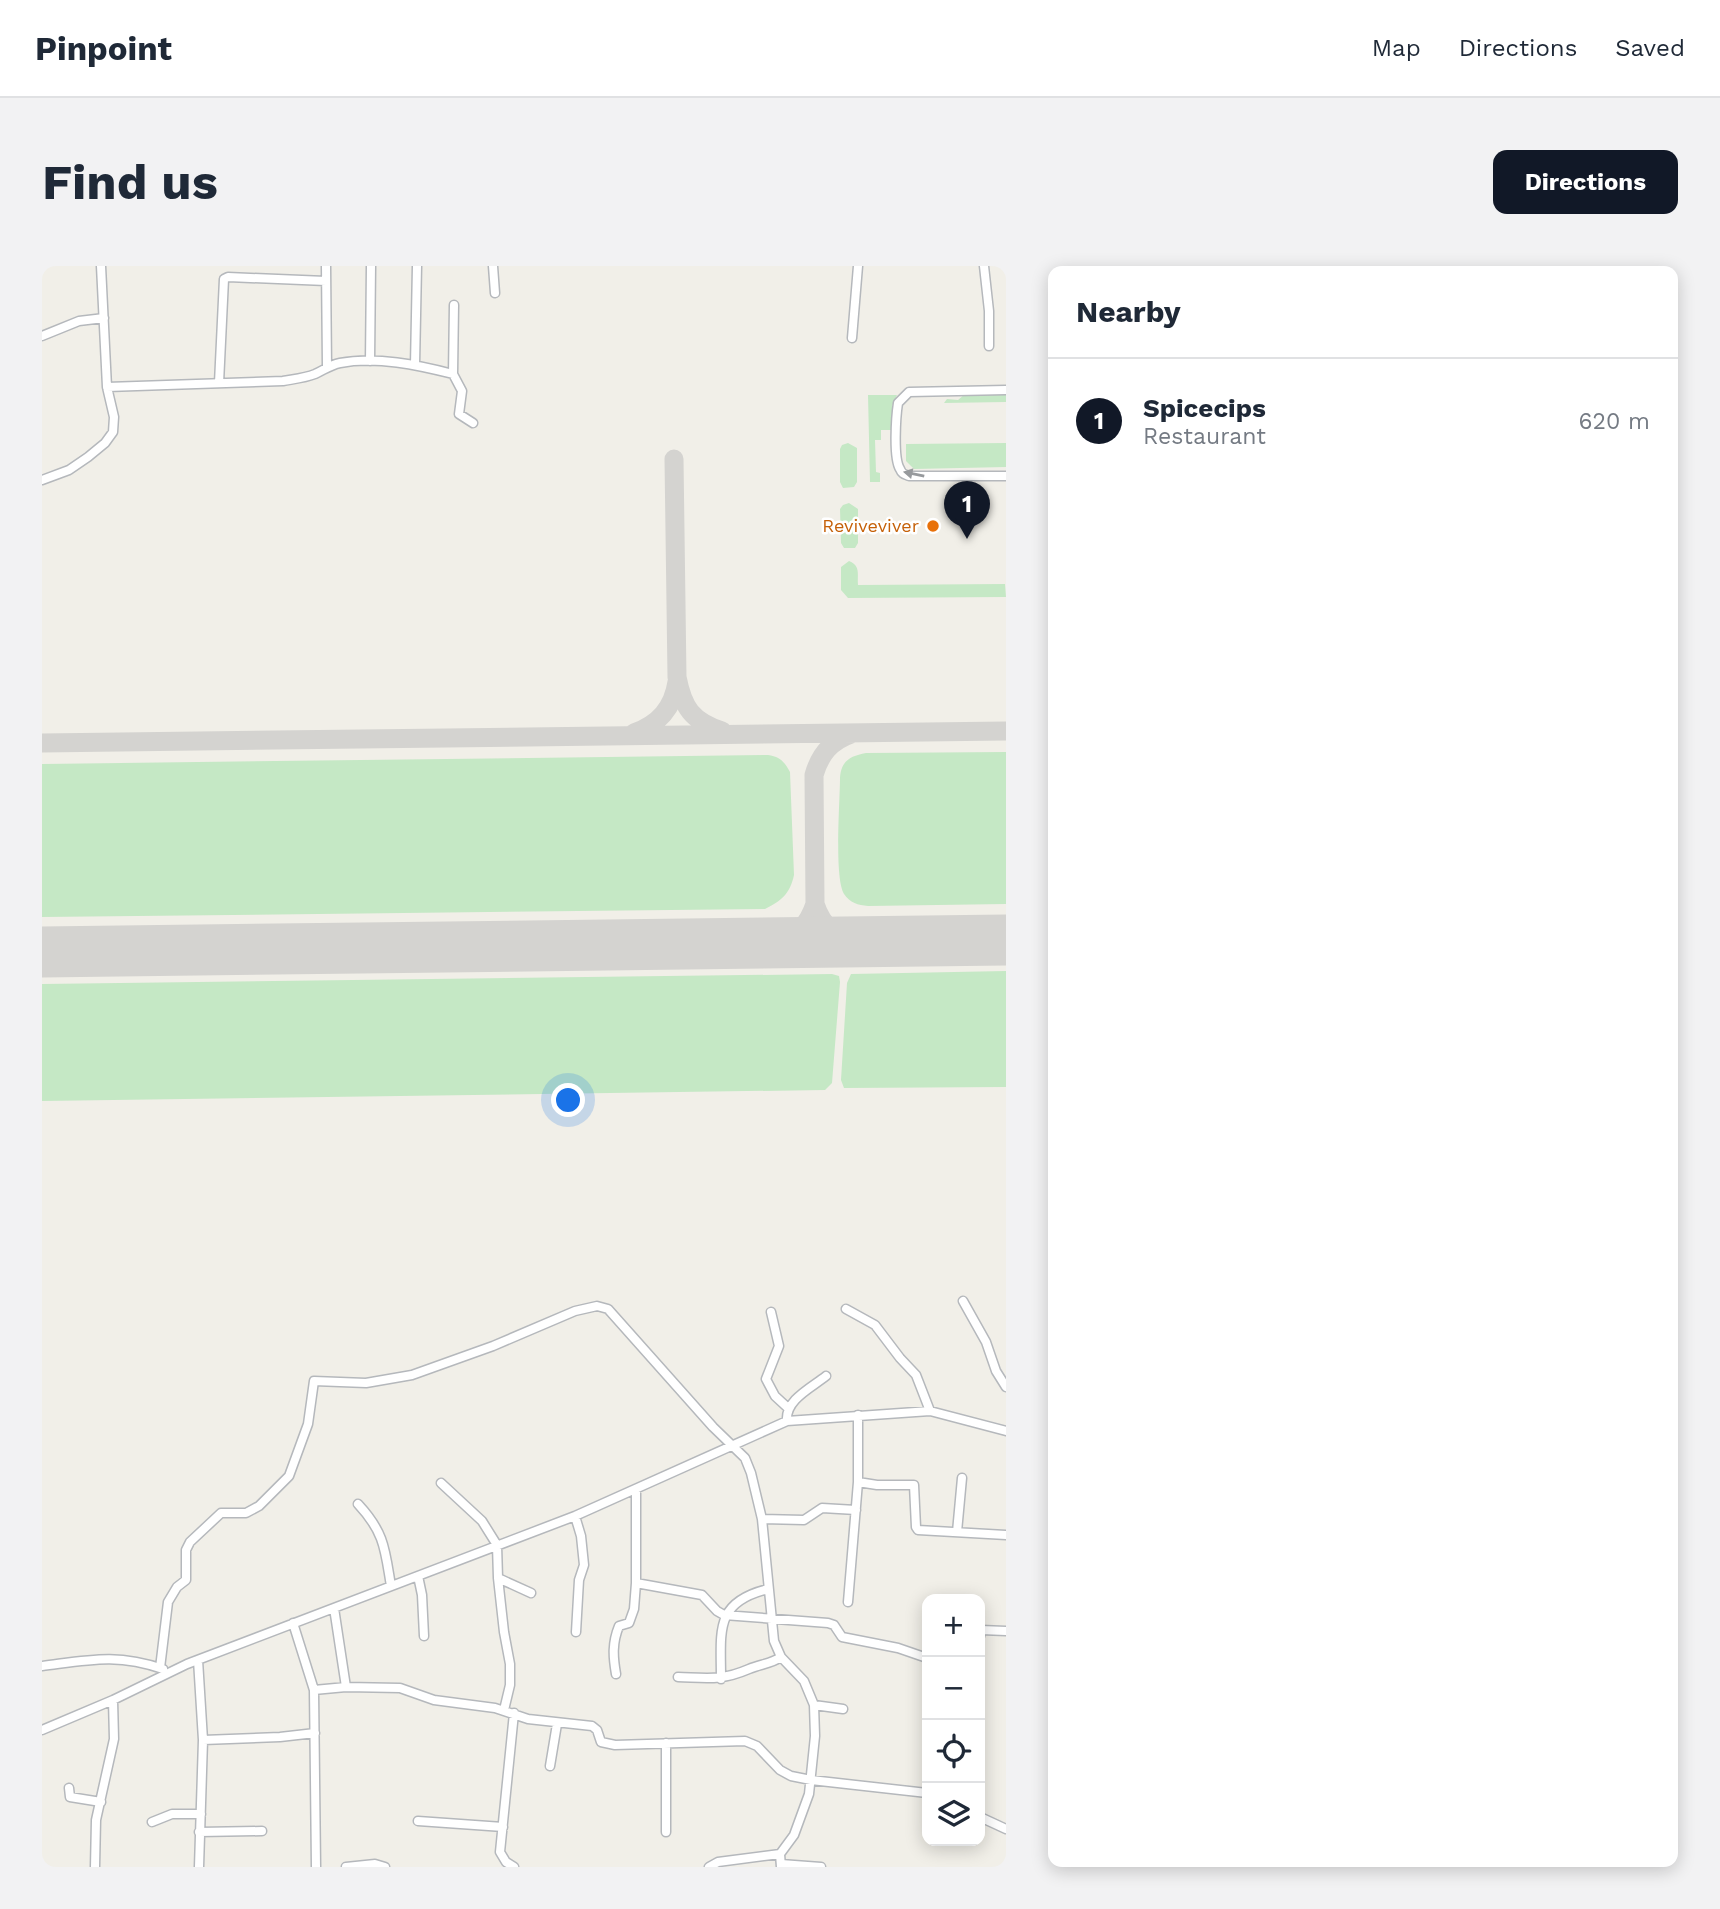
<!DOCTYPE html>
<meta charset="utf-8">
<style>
:root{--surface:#fff;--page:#f2f2f3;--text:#1f2937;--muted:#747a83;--line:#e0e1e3;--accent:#111827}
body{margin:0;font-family:"Work Sans",sans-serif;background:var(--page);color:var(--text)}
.controls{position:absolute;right:21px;bottom:21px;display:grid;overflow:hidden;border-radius:14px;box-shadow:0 4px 18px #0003}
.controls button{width:63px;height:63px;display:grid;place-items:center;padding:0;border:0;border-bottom:2px solid var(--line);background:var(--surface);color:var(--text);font:35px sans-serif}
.you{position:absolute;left:527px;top:835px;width:24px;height:24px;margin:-18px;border:5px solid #fff;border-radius:50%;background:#1a73e8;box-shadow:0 0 0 10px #1a73e833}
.badge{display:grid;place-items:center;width:46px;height:46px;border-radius:50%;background:var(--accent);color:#fff;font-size:23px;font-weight:700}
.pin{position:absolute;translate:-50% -58px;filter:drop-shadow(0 2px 4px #0008)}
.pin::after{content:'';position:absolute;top:37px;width:24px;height:21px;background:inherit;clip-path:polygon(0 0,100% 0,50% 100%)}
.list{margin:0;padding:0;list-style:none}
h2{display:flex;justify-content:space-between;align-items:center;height:91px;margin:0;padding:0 28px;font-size:30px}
h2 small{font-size:23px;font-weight:400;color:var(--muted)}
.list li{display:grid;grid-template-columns:46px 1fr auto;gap:21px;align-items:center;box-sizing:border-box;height:126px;padding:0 28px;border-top:2px solid var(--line)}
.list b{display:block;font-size:26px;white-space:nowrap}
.list p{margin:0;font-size:23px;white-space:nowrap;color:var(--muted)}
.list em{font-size:23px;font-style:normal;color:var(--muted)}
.icon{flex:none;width:38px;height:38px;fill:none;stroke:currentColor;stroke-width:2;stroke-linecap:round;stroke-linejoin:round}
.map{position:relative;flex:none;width:964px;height:1601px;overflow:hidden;border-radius:14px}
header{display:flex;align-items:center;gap:42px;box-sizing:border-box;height:98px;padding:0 35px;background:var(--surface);border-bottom:2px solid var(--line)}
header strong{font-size:33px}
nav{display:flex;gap:38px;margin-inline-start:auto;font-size:24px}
.intro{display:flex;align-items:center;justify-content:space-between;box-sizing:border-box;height:168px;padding:0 42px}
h1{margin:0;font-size:49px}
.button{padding:18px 32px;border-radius:14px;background:var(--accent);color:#fff;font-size:24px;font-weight:700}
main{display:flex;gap:42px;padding:0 42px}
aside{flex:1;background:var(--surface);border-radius:14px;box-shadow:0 4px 18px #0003}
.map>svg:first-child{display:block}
.green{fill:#c5e8c5}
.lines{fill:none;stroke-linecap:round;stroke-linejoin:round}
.taxiway{stroke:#d4d3d0;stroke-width:19}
.runway{stroke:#d4d3d0;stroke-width:51}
.minor-casing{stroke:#b5b8bc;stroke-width:11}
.minor{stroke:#fff;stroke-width:8}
.oneway{fill:#979a9d}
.food-dot{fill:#e8710a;stroke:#fff;stroke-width:2.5}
.labels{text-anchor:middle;stroke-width:5;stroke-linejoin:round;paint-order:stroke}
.food-label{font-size:18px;fill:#c56008;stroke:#fff;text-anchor:end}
</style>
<header>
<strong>Pinpoint</strong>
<nav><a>Map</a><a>Directions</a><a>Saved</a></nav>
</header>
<div class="intro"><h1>Find us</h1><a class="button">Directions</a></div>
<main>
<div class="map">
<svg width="964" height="1601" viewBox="0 0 964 1601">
<rect width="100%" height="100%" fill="#f1efe8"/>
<path class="green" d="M923,128H964V136L902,137L905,133L916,134Z
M826,129H855L850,140V164H839V174H833L834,206L838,207V216H828Z
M806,177L815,182V216L812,221L801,222L798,216V183L800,179Z
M964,177V201L872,203L864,195V178Z
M807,237L816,243V277L813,282H802L799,277L798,243L801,239Z
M807,295C819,300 815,308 816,319L963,318L964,331L806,332L799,324V301Z
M964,486V638L826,640C816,639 808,637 802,628C792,611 798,536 798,512C799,495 808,490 824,487Z
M726,489C738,491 742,495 748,506L752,609C748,628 739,635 723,643L0,651V498Z
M964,705V821L802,822L799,814L805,717L809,708Z
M790,708L797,710L798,716L790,817L783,824L0,835V718Z"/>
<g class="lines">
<path class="taxiway" d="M632,193L635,411C641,442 650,455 680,465
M592,467C617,458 631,442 635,416
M0,477L964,465
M773,638C781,662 794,671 818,676
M735,676C756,669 766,659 773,638L772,509C778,488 789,475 809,468"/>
<path class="runway" d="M0,686L964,674"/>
<defs>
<path id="minor" d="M284,0L285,101
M451,0L453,27
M942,0L947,45V80
M0,70L37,55L62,52
M810,72L816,0
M328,95L329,0
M373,99L375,0
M411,108L412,39
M177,117L182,13L186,11L284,15
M65,121L241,115C252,113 263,112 273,108C282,104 288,99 298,97C334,90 376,99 411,108L420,125L417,148L431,157
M964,124L867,126L856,137C854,150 851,192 858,203C860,208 862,208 867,210H964
M0,214L27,204L46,191L63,177L71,166L72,151L65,121L59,0
M921,1035L944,1076L954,1105L964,1121
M804,1043L833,1059L858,1092L874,1109L888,1145
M729,1046L737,1080L724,1113L733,1130L746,1142
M745,1155C743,1134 769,1122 784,1110
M816,1216L835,1219H872L874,1261L876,1264L964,1269
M399,1217L440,1255L455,1279L456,1312L489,1327
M594,1223V1317L660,1329L675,1345L682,1349L786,1357L792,1359L800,1371L856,1382L885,1392
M316,1238C343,1267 343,1284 349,1320
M533,1250L539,1270L542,1299L537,1314L534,1366
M720,1253L762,1254L780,1242L814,1244
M915,1266L920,1212
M376,1310L380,1329L382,1370
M456,1312L462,1366L468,1398V1419L462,1444
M806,1336L816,1216V1149
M292,1342L304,1421
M251,1357L272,1424L274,1601
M938,1370L939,1364L964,1365
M156,1394L161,1474L157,1601
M0,1400C47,1394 75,1387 121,1403
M118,1402L126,1336L135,1321L144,1314V1284L148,1276L179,1247H204L217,1240L247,1210L266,1158L272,1115L324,1117L370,1109L451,1080L533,1045L555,1040L566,1043L671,1161L703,1192L709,1207L720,1253L732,1375L739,1391L762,1415L772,1439L773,1470L767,1528L752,1569L738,1588L739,1601
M574,1408C571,1391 570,1377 577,1360L587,1357L592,1343L594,1317
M636,1411C666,1412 679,1415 707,1403C718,1398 729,1398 739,1391
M679,1413C679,1365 672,1336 726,1323
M272,1424L304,1421L358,1422L392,1434L453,1442L486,1453L550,1460L555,1464L559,1476L573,1479L703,1475L715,1480L738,1504L749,1510L769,1514L885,1527
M772,1439L801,1443
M0,1464L71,1434L145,1398L533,1250L745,1155L888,1145L964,1165
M161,1474L238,1471L273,1467
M624,1477V1566
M508,1500L515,1458
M27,1522L28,1531L59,1536
M938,1551L964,1563
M376,1555L461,1561
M110,1556L130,1548H159
M157,1566L220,1565
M739,1598L779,1601
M53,1601L54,1554L72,1473L71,1434
M304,1601L333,1598L343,1601
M472,1601L464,1596L458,1586L472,1447
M667,1601L676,1596L738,1588"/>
</defs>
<use href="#minor" class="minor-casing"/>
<use href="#minor" class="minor"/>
</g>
<defs><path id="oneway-solid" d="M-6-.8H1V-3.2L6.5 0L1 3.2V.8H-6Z" transform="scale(1.75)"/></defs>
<use class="oneway" href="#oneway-solid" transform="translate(872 208) rotate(-168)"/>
<circle class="food-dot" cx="891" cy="260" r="7"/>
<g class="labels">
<g class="food-label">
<text x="877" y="266">Reviveviver</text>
</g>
</g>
</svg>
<div class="controls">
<button>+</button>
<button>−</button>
<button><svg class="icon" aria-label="locate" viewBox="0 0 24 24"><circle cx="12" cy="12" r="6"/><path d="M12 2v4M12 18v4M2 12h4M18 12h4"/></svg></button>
<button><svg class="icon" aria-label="layers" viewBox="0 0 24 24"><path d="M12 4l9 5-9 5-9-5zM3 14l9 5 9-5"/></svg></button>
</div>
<div class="you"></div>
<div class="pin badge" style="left:925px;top:273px">1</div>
</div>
<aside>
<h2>Nearby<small></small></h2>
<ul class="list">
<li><span class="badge">1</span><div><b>Spicecips</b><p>Restaurant</p></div><em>620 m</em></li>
</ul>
</aside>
</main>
